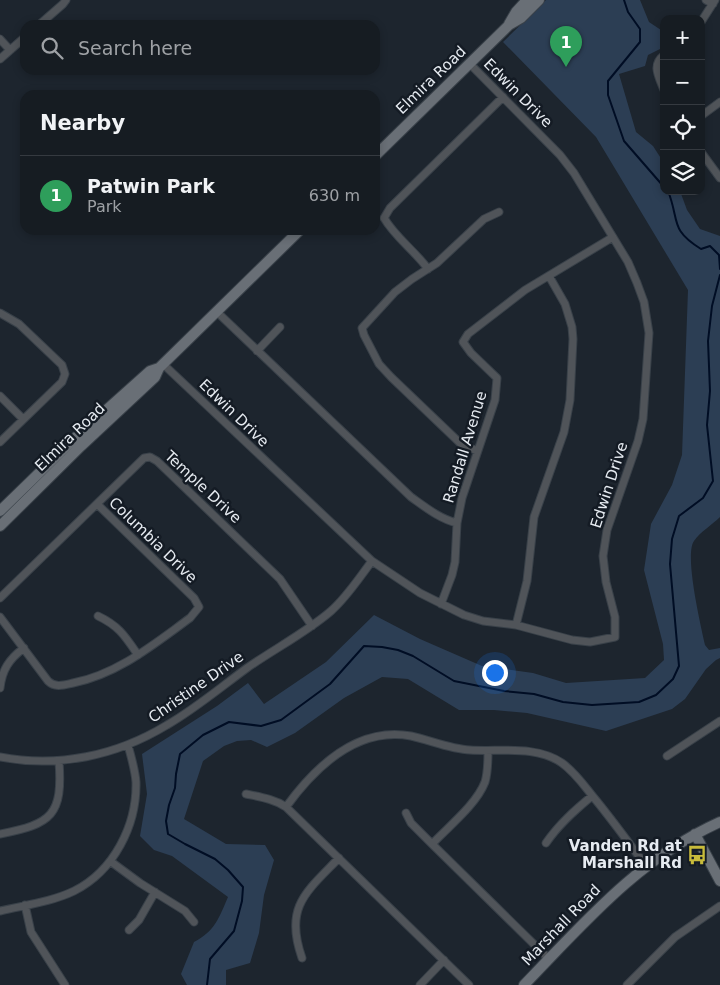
<!DOCTYPE html>
<meta charset="utf-8">
<style>
:root{--surface:#161c22;--page:#23292f;--text:#f1f3f6;--muted:#9ea1a5;--line:#353a40;--accent:#1a73e8}
body{margin:0;font-family:"DejaVu Sans",sans-serif;background:var(--page);color:var(--text)}
.controls{position:absolute;right:15px;top:15px;display:grid;overflow:hidden;border-radius:10px;box-shadow:0 2px 8px #0003}
.controls button{width:45px;height:45px;display:grid;place-items:center;padding:0;border:0;border-bottom:1px solid var(--line);background:var(--surface);color:var(--text);font:25px sans-serif}
.you{position:absolute;left:494px;top:672px;width:18px;height:18px;margin:-12px;border:4px solid #fff;border-radius:50%;background:#1a73e8;box-shadow:0 0 0 8px #1a73e833}
.badge{display:grid;place-items:center;width:32px;height:32px;border-radius:50%;background:var(--accent);color:#fff;font-size:16px;font-weight:700}
.pin{position:absolute;translate:-50% -41px;filter:drop-shadow(0 1px 2px #0008)}
.pin::after{content:'';position:absolute;top:26px;width:18px;height:15px;background:inherit;clip-path:polygon(0 0,100% 0,50% 100%)}
.list{margin:0;padding:0;list-style:none}
h2{display:flex;justify-content:space-between;align-items:center;height:65px;margin:0;padding:0 20px;font-size:21px}
h2 small{font-size:16px;font-weight:400;color:var(--muted)}
.list li{display:grid;grid-template-columns:32px 1fr auto;gap:15px;align-items:center;box-sizing:border-box;height:80px;padding:0 20px;border-top:1px solid var(--line)}
.list b{display:block;font-size:19px;white-space:nowrap}
.list p{margin:0;font-size:16px;white-space:nowrap;color:var(--muted)}
.list em{font-size:16px;font-style:normal;color:var(--muted)}
.icon{flex:none;width:28px;height:28px;fill:none;stroke:currentColor;stroke-width:2;stroke-linecap:round;stroke-linejoin:round}
.map{position:relative;flex:none;width:720px;height:985px;overflow:hidden}
.search{position:absolute;background:var(--surface);box-shadow:0 2px 8px #0003;left:20px;top:20px;width:360px;height:55px;display:flex;align-items:center;gap:12px;box-sizing:border-box;padding:0 18px;border-radius:15px;color:var(--muted);font-size:19px}
.panel{position:absolute;background:var(--surface);box-shadow:0 2px 8px #0003;left:20px;top:90px;width:360px;height:145px;border-radius:15px}
.map>svg:first-child{display:block}
.green{fill:#2c3e54}
.lines{fill:none;stroke-linecap:round;stroke-linejoin:round}
.stream{stroke:#000d24;stroke-width:2}
.street-casing{stroke:#394149;stroke-width:9}
.secondary-casing{stroke:#394149;stroke-width:12}
.street{stroke:#505459;stroke-width:7}
.secondary{stroke:#696f76;stroke-width:10}
.labels{text-anchor:middle;stroke-width:5;stroke-linejoin:round;paint-order:stroke}
.street-label{font-size:15px;fill:#e6ebf1;stroke:#141b24}
.poi-label{font-size:15px;font-weight:bold;fill:#e6ebf1;stroke:#141b24;text-anchor:end}
</style>
<div class="map">
<svg width="720" height="985" viewBox="0 0 720 985">
<rect width="100%" height="100%" fill="#1d252e"/>
<path class="green" d="M546,0H640L649,22L664,32V47L648,55L645,66L619,74L636,132L653,146L664,163V191H680L687,210L700,229L720,236V517C712,525 700,532 694,541C684,555 701,626 705,645L709,650L720,648V658L716,660L706,669L685,699L672,709L606,731L527,713L494,710H459L408,679L382,677L344,698L295,733L267,747L251,740L237,741L224,746L203,761L184,819L226,844L265,845L274,860L264,895L259,933L250,963L226,970V985H187L181,974L194,942C215,931 219,918 228,897L172,856L154,850L140,836L147,794L142,754L217,706L248,683L264,704L326,662L374,615L420,639L482,666L533,673L566,683L645,678L664,660L663,644L644,570L651,524L672,485L682,455L688,290L596,137L503,42Z"/>
<g class="lines">
<path class="stream" d="M624,0L628,12L640,29V42L608,81V95L624,141L664,187
M668,191C680,221 669,229 701,249L710,246L719,255L720,269
M207,985L210,959L234,931L242,901L243,887L228,870L215,859L185,844L168,834L166,821L169,805L175,788L176,774L180,754L203,735L229,722L261,726L281,720L330,684L364,646L382,647L398,650L413,656L454,681L504,691L534,694L563,702L592,705L639,702L656,695L673,679L679,666L670,564L672,539L679,516L703,498L713,481L707,425L710,391L708,341L712,306L720,275"/>
<defs>
<path id="street" d="M706,0L713,4
M701,22L715,0
M39,25L63,4L66,0
M0,39L10,50
M664,55C651,65 659,77 664,90
M0,59L25,37
M701,116L720,102
M701,152L720,178
M428,269C415,251 395,237 384,218L390,208L503,97
M217,312L411,497C425,507 440,519 457,523
M0,313L19,324L62,365L65,374L62,382L0,442
M257,351L280,327
M163,364L372,561L420,593L464,615L483,621L516,625L572,640L590,642L615,637V617L606,582L603,556L607,530L638,441L643,419L649,333L644,302L637,283L628,262L574,173L560,155L469,63
M0,396L23,419
M477,451L460,443L391,377L379,364L364,335L362,328L395,292L412,279L437,263L484,219L499,212
M0,598L144,458L150,457L157,461L280,579L312,626
M441,604L452,575L455,562L457,523L462,498L495,400L497,378L471,353L463,342L468,334L525,290L613,237
M98,616C119,626 125,636 138,655
M0,617L48,681C55,688 64,685 73,683C118,674 154,644 190,618L199,607L194,598L97,504
M516,625L527,581L534,517L564,432L570,400L573,339L572,327L565,304L549,276
M0,688C2,670 9,659 24,648
M488,751C488,761 488,772 485,782C476,805 449,826 432,844L549,959
M667,756L720,721
M0,757C58,768 116,756 167,725C195,709 221,687 247,668C274,649 307,632 331,611C347,597 359,578 372,561
M246,794C260,797 274,799 286,807L469,985
M286,807C315,767 357,726 411,736C430,740 450,749 470,750C500,752 536,745 562,763C576,773 585,787 595,799C613,821 629,843 646,866
M406,813L411,823L432,844
M0,834C52,824 63,815 59,761
M546,843C559,824 575,810 592,796
M110,861L140,883L185,911L194,922
M25,905L31,932L65,985
M0,911C25,905 51,902 74,891C114,871 137,825 136,782C135,769 131,757 128,745
M129,930L139,920L155,892
M302,958C284,907 306,892 339,858
M420,985L444,960
M627,985L675,937L720,906"/>
<path id="secondary" d="M509,24L516,12L527,0
M375,156L509,25L521,18L539,0
M0,511L74,439L150,371L159,368
M0,526L81,446L155,377L159,368L300,230
M695,834L720,881
M524,985C585,922 638,859 720,822"/>
</defs>
<use href="#street" class="street-casing"/>
<use href="#secondary" class="secondary-casing"/>
<use href="#street" class="street"/>
<use href="#secondary" class="secondary"/>
</g>
<defs>
<symbol id="bus-bare" viewBox="-9 -9 18 18"><path d="M-5-6H5V4H4V6H2V4H-2V6H-4V4H-5ZM-3.5-4V0h7V-4ZM-3.5 1.2v1.5H-2V1.2ZM2 1.2v1.5H3.5V1.2Z" fill="#c8bb3b" stroke="#141b24" stroke-width="2.5" paint-order="stroke"/></symbol>
</defs>
<g fill-rule="evenodd">
<use href="#bus-bare" x="683" y="841" width="28" height="28"/>
</g>
<g class="labels">
<g class="street-label">
<text transform="translate(431 80) rotate(-44)" y="5">Elmira Road</text>
<text transform="translate(518 93) rotate(45)" y="5">Edwin Drive</text>
<text transform="translate(234 413) rotate(44)" y="5">Edwin Drive</text>
<text transform="translate(70 437) rotate(-44)" y="5">Elmira Road</text>
<text transform="translate(465 447) rotate(-73)" y="5">Randall Avenue</text>
<text transform="translate(609 485) rotate(-72)" y="5">Edwin Drive</text>
<text transform="translate(203 487) rotate(43)" y="5">Temple Drive</text>
<text transform="translate(153 540) rotate(44)" y="5">Columbia Drive</text>
<text transform="translate(196 687) rotate(-35)" y="5">Christine Drive</text>
<text transform="translate(561 925) rotate(-46)" y="5">Marshall Road</text>
</g>
<g class="poi-label">
<text x="682" y="851">Vanden Rd at<tspan x="682" dy="17">Marshall Rd</tspan></text>
</g>
</g>
</svg>
<div class="controls">
<button>+</button>
<button>−</button>
<button><svg class="icon" aria-label="locate" viewBox="0 0 24 24"><circle cx="12" cy="12" r="6"/><path d="M12 2v4M12 18v4M2 12h4M18 12h4"/></svg></button>
<button><svg class="icon" aria-label="layers" viewBox="0 0 24 24"><path d="M12 4l9 5-9 5-9-5zM3 14l9 5 9-5"/></svg></button>
</div>
<div class="you"></div>
<div class="pin badge" style="left:566px;top:67px;background:#2e9e5b">1</div>
<div class="search"><svg class="icon" aria-label="search" viewBox="0 0 24 24"><circle cx="10" cy="10" r="6"/><path d="M15 15l6 6"/></svg>Search here</div>
<section class="panel">
<h2>Nearby<small></small></h2>
<ul class="list">
<li><span class="badge" style="background:#2e9e5b">1</span><div><b>Patwin Park</b><p>Park</p></div><em>630 m</em></li>
</ul>
</section>
</div>
